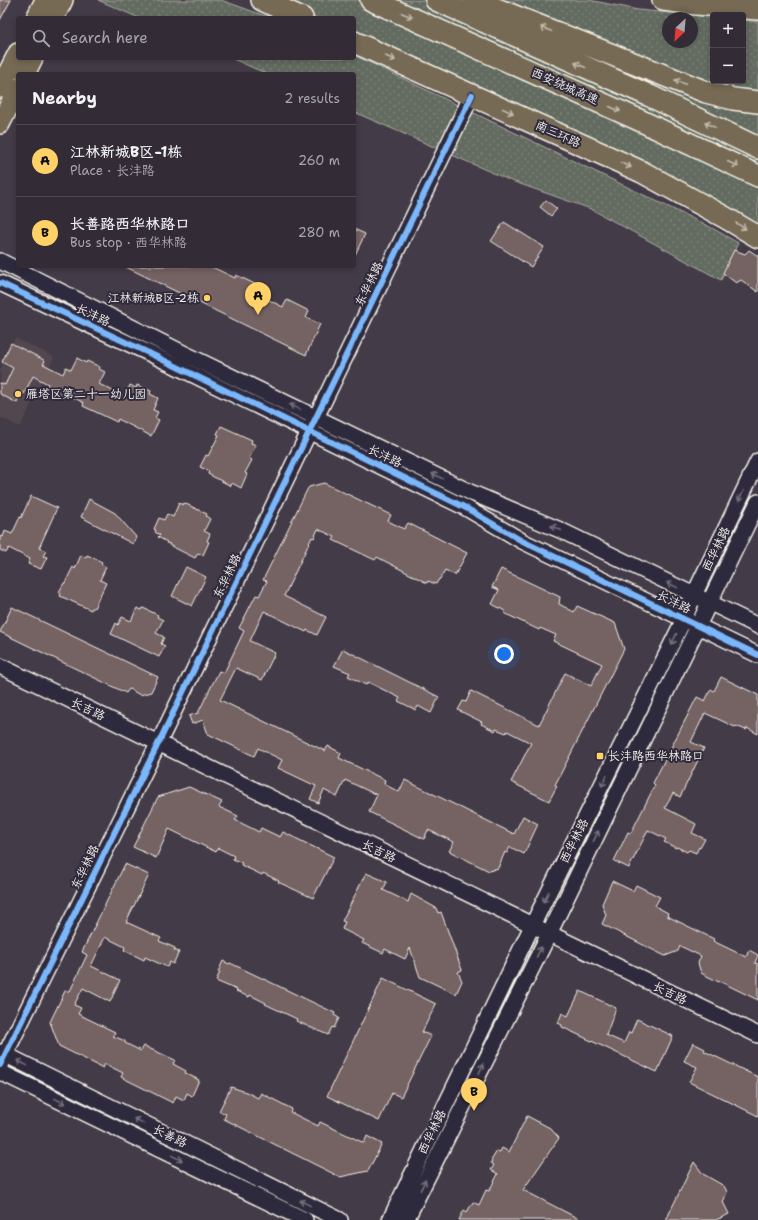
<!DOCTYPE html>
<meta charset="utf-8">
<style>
:root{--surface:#332c36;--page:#3b343e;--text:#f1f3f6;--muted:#a9a7ad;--line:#4e4851;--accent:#ffd166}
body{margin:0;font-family:"Shantell Sans","LXGW WenKai TC",sans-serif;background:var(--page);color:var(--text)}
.controls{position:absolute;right:12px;top:12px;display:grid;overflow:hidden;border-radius:4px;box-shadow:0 2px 6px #0003}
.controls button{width:36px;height:36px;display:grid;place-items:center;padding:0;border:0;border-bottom:1px solid var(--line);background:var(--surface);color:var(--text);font:20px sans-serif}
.compass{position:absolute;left:662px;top:12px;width:36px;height:36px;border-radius:50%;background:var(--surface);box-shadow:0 2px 6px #0003;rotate:206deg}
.you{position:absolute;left:504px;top:654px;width:14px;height:14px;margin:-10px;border:3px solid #fff;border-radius:50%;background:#1a73e8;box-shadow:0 0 0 6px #1a73e833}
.badge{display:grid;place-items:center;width:26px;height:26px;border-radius:50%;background:var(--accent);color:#111;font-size:13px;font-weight:700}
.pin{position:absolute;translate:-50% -33px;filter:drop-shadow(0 1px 2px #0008)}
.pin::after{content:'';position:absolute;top:21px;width:14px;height:12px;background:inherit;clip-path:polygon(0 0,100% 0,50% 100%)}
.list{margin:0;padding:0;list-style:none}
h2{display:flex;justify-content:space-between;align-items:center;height:52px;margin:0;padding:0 16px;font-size:17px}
h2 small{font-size:13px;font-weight:400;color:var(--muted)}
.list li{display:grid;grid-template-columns:26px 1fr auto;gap:12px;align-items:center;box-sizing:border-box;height:72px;padding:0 16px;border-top:1px solid var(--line)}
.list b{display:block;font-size:15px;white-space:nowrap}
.list p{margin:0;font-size:13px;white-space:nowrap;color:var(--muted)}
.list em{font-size:13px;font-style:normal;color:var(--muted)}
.icon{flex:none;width:22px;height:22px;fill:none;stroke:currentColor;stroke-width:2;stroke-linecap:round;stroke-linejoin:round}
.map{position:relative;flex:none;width:758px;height:1220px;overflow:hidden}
.search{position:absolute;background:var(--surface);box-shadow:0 2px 6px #0003;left:16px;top:16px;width:340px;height:44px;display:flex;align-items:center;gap:10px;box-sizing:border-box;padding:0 14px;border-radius:4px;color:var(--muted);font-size:15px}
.panel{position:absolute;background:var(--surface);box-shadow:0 2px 6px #0003;left:16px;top:72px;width:340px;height:196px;border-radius:4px}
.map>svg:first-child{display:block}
.built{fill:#534750}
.grass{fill:url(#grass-dots);stroke:#acaea4;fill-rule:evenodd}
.building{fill:#756262;stroke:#f4f1e8}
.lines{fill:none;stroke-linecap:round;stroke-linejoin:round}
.minor-casing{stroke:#f4f1e8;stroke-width:18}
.major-casing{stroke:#f4f1e8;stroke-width:22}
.highway-casing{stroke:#f4f1e8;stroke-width:24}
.minor{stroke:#2f2a3d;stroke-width:15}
.major{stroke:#766a55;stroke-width:19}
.highway{stroke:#766a55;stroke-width:21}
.cycleway-casing{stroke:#2f2a3d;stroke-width:8}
.cycleway{stroke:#7ab7fb;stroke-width:6}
.oneway{stroke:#c2bbad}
.oneway2{stroke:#747079}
.poi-dot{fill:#ffd166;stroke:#2f2a3d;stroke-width:1.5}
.labels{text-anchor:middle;stroke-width:4;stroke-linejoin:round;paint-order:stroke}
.street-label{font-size:12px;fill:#f4f1e8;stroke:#2f2a3d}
.poi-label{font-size:12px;fill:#f4f1e8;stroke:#2f2a3d;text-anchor:start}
</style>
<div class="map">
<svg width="758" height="1220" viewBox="0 0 758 1220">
<defs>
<pattern id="grass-dots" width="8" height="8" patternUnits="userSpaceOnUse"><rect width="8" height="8" fill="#636b5f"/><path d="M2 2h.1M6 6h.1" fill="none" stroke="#7a8176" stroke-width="1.8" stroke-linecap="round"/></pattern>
</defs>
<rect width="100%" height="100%" fill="#443b48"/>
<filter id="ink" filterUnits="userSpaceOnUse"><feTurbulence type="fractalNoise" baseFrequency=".025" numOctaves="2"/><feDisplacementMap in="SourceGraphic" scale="8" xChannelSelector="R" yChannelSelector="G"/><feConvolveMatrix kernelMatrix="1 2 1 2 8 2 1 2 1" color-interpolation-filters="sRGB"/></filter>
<g filter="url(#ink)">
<path class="built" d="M15,338L54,357L20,427L0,417V370Z"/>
<path class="grass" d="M98,0H221L271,18H139Z
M278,0H589L638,10L713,17V81H743V20L758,22V230L354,34V18H318ZM668,18H692V42H668Z
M354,55L712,228L738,243L721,280L591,209L509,180L354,112V74H267L231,58H354Z"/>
<path class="building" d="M0,0H11L0,20Z
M546,200L557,209L551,216L540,207Z
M504,222L544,247L531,267L491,241Z
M354,229L365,234L354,257Z
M734,250L745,254L749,250L758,256V292L741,280L736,283L723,273Z
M124,266H210L235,278L236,275L259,286L255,293L283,307L287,300L309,311L306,318L320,324L306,355Z
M11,343L42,359L45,361L43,364L63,374L66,367L71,370L77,358L86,363L87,361L100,367L99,369L105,372L99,384L125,397L130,385L136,388L137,385L151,391L150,394L158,398L153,410L158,412L155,418L159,420L151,436L118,419L117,422L83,406L84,403L67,394L66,397L47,388L48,384L33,376L24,394L21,392L17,403L0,394V383L5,385L13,368L2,362Z
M221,426L252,440L251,443L256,445L249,458L252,460L245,473L247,474L241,488L232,483L231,486L208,474L209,471L200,467L206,455L208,456L219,435L217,434Z
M324,483L391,515L388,521L404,529L408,523L467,553L455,575L445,570L440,579H439L436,584L428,581L427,583L377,557L375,560L333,540L335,537L318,529L314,538L312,537L284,596L326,617L317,635L307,630L306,632L264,611L250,641L275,653L262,680L236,668L220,700L325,751L328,746L341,753L339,758L385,780L384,784L399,792L405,780L514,834L523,816L538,824L524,854L510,847L507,853L505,852L498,868L489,871L449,851L454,842L428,830L424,839L369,812L377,795L345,780L337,797L324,790L318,803L310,799L316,786L278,768L282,760L258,748L254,756L208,734L203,720L192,724L189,716L198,713L219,671L224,673L244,631L239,628L256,595L259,596L267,581L263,580L307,490L309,487Z
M31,496L57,508L39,548L46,551L43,556L47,557L41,569L28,564L30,559L9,548L6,553L0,550V536L3,537L5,531L12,534L20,517L21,518Z
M89,499L115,513L136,537L133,544L81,517Z
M179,503L183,505L184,503L207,514L206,516L210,519L204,531L210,534L207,541L209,542L203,555L198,553L195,558L169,545L170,544L166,543L167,542L158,537L160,535L155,532L156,530L154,529L159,518L164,520L167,514L173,517Z
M81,555L86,558L87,555L102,562L101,564L106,567L100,580L106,583L94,608H92L91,610L60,596L61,593L59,592L64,583H65L73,567L75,569Z
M186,567L206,577L192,606L172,596Z
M501,569L560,597L559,604L574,612L577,606L615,623L624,649L555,785L557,786L549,801L511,782L531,743L507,731L506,733L496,729L495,731L481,724L482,722L458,710L463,701L466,702L471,691L539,725L565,673L591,686L602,664L553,641L556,635L540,628L539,630L504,613L505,611L492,604L499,590L492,587Z
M12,607L158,677L151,692L140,695L129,689L126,693L0,632Z
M137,608L142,610L143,608L158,615L157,617L163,620L156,633L164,637L161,644L165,646L159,657L111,634L116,623L118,625L122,617L131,621Z
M343,649L439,697L431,713L418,706L416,710L398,701L400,698L368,682L366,685L348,676L350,673L334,666Z
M721,677L758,695V734L747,728L746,730L736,726L735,727L705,713L691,742L704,748L680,797L673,793L665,808L696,824L692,833L705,839L700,848L699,847L696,853L689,850L687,852L677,847L676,848L664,842L666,839L648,830L629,868L614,861L628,832L631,833L655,785L653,783L697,697L705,701L711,689L714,691Z
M189,787L222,802L219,807L238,816L235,820L259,832L261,828L280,837L283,832L334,857L313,898L278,882L279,881L263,873L262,875L241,865L242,863L233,859L234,856L218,848L216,852L169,829L156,858L133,847L158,797Z
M125,864L149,875L126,922L161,938L159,941L175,948L174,950L179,952L173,964L170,962L167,967L145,957L144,960L124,950L125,947L105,937L91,966L120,980L110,1002L83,988L74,1005L81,1008L78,1014L115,1032L113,1036L125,1041V1043L141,1051L144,1046L175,1060L173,1064L186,1071L185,1073L199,1080L192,1096L187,1093L184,1100L176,1096L173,1103L121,1077L123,1073L105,1064L103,1068L59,1046L50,1022L65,991H70L87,955L82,952Z
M366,873L387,882L383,890L408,902L411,894L436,908L438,913L441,912L462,970L458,972L462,981L456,994L420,977L410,948L405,959L385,949L383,953L362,943L364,940L342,929L345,922L342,921Z
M612,881L633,891L636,885L660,897L655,906L668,913L667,916L714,939L713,941L746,957L749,950L758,955L755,963L758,964V1000L719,981V982L701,973L698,963L701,956L680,946L678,951L665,956L602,924L606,915L602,904Z
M223,961L229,964L230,963L335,1013L334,1015L339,1018L334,1028L332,1027L328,1035L296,1021L297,1019L265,1004L266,1003L250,995L249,997L236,991L237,990L216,981L220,972H218Z
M383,978L436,1004L422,1032L431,1036L401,1097L392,1093L379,1121L327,1096Z
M580,991L616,1008L606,1035L624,1043L629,1032L631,1033L637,1019L673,1036L657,1072L562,1027V1025L558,1023L562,1013L568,1016Z
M693,1043L705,1049L704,1051L758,1077V1116L689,1082L697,1067L684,1061Z
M231,1087L246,1092L258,1098L261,1093L292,1109L290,1112L318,1126L320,1122L364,1143L367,1136L382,1144L368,1171L340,1177L224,1119L226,1114L219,1111Z
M527,1116L550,1128L559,1138L523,1190L581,1220H459L464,1210L467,1212L473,1202L479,1205L486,1190L489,1191L498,1174L491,1170L494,1165L491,1163L492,1159L497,1151L500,1152L502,1148L509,1152Z
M694,1162L703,1174L724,1186L727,1192L723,1202L729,1214L716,1220H666Z"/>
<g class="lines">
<defs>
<path id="minor" d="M0,261L183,353L472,493L560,530L758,626
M0,283L155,356L466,508L522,541L758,655
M0,666L758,1035
M0,1052L340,1220
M0,1065L158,744L472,95
M0,1072L305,1220
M390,1220L532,926L684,619L694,595L758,461
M406,1220L549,934L758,502"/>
<path id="major" d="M36,18L45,0
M54,18L63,0
M25,74L33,58
M0,88L18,53
M0,124L18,88"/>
<path id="highway" d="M262,0L302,18
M371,0L637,119L758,176
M436,0L650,96L758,148
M474,0L706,92L733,99L758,102
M663,0L696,4L758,9
M354,42L642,172L726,218L758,237"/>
</defs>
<use href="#minor" class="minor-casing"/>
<use href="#major" class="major-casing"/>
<use href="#highway" class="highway-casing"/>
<use href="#minor" class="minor"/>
<use href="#major" class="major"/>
<use href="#highway" class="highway"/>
<defs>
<path id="cycleway" d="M0,283L155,356L466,508L522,541L758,655
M0,1065L158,744L472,95"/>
</defs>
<use href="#cycleway" class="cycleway-casing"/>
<use href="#cycleway" class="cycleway"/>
</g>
<defs><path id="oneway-shaft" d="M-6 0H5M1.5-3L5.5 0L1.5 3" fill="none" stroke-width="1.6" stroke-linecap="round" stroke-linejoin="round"/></defs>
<g class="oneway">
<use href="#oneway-shaft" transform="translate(407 15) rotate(23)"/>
<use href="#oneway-shaft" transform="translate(546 29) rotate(-158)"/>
<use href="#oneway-shaft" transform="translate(390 58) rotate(24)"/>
<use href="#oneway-shaft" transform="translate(580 65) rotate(-156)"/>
<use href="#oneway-shaft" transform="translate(680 82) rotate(-158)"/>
<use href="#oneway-shaft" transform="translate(615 109) rotate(24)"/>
<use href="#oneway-shaft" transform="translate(508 111) rotate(24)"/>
<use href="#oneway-shaft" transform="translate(710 125) rotate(-154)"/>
<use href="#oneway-shaft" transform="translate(733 164) rotate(25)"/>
<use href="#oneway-shaft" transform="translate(626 165) rotate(24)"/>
<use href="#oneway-shaft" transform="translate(741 226) rotate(31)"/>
</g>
<g class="oneway2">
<use href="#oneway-shaft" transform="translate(295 407) rotate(-154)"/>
<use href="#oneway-shaft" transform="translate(437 476) rotate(-154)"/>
<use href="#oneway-shaft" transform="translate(741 496) rotate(116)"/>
<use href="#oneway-shaft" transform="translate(556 528) rotate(-155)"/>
<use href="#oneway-shaft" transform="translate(672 585) rotate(-154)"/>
<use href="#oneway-shaft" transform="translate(674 639) rotate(116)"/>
<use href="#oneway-shaft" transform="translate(604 781) rotate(117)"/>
<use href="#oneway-shaft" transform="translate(596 836) rotate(-64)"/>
<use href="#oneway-shaft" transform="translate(546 897) rotate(117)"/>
<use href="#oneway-shaft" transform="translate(539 952) rotate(-64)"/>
<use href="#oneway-shaft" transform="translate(22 1063) rotate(-154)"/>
<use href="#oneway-shaft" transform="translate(481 1069) rotate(-64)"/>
<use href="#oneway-shaft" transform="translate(60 1101) rotate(26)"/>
<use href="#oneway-shaft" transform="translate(139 1121) rotate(-154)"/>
<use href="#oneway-shaft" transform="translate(177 1158) rotate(26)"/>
<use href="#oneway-shaft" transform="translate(423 1185) rotate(-64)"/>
<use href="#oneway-shaft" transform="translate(305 1203) rotate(-154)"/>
</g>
</g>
<g class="poi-dot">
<circle cx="207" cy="298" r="4"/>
<circle cx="18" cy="394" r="4"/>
<rect x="596" y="752" width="8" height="8" rx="2"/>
</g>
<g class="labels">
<g class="street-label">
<text transform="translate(565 86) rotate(24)" y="4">西安绕城高速</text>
<text transform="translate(558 134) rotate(24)" y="4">南三环路</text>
<text transform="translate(369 284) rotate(-64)" y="4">东华林路</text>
<text transform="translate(93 315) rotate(25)" y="4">长沣路</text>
<text transform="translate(385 456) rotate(26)" y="4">长沣路</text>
<text transform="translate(716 549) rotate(-64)" y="4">西华林路</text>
<text transform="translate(227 576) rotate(-64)" y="4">东华林路</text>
<text transform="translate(674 602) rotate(26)" y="4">长沣路</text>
<text transform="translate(88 709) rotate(26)" y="4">长吉路</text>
<text transform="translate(574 841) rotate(-63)" y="4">西华林路</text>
<text transform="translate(379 851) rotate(26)" y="4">长吉路</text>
<text transform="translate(85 867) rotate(-64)" y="4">东华林路</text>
<text transform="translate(670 993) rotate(26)" y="4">长吉路</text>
<text transform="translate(432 1132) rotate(-64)" y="4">西华林路</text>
<text transform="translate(170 1136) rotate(26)" y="4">长善路</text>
</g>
<g class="poi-label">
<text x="199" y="302" text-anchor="end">江林新城B区-2栋</text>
<text x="26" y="398">雁塔区第二十一幼儿园</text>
<text x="608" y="760">长沣路西华林路口</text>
</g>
</g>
</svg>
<div class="controls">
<button>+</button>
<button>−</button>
</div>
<svg class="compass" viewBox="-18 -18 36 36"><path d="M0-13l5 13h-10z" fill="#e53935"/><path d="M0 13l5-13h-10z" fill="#a9a7ad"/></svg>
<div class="you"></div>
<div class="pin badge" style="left:258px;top:315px">A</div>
<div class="pin badge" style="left:474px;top:1111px">B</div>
<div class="search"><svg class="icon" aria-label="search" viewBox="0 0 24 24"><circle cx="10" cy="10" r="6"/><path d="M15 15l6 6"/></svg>Search here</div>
<section class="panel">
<h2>Nearby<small>2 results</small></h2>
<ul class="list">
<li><span class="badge">A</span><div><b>江林新城B区-1栋</b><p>Place · 长沣路</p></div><em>260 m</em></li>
<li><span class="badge">B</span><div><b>长善路西华林路口</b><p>Bus stop · 西华林路</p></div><em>280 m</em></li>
</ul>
</section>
</div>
